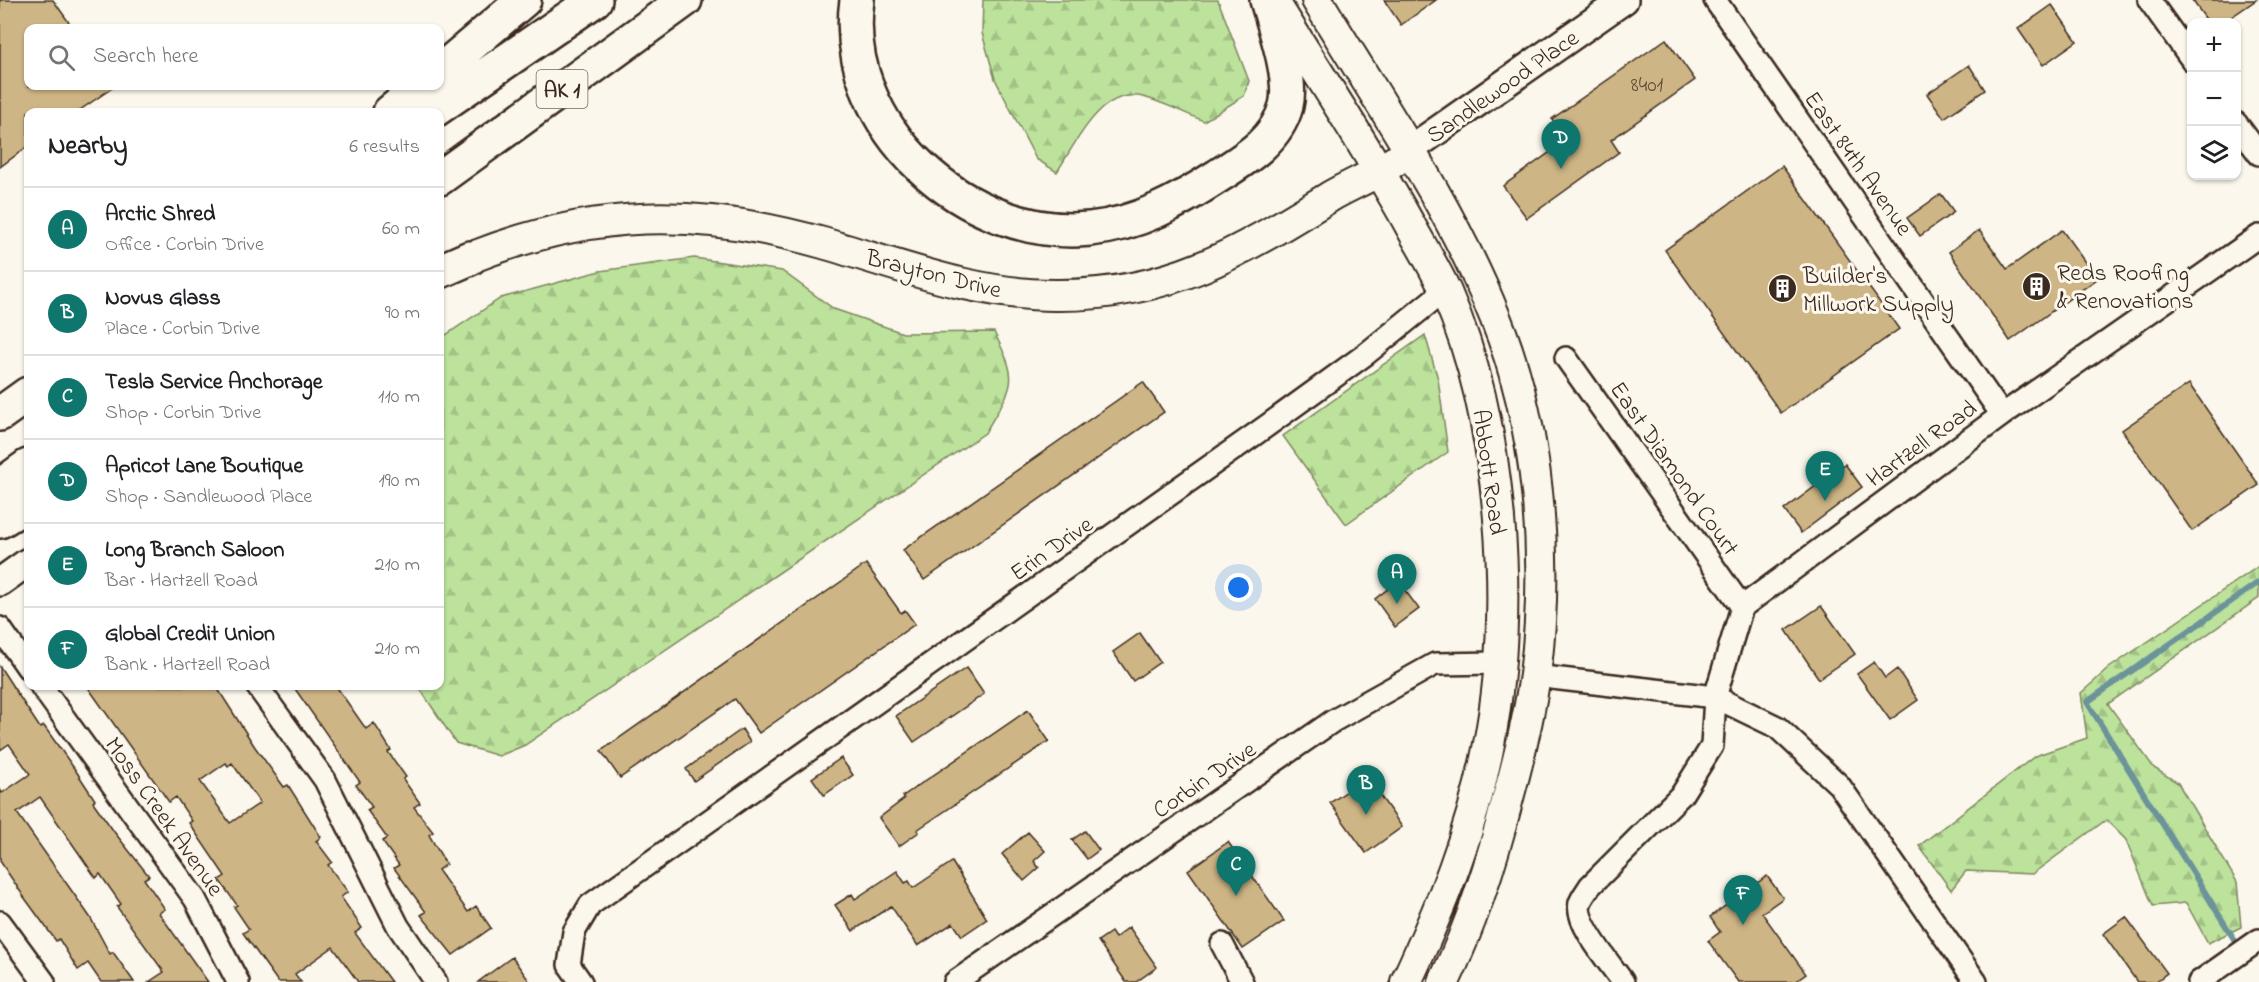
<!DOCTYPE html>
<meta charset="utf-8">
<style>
:root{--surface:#fff;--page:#f2f2f2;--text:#202124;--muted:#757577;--line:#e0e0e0;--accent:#0f766e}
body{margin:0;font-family:"Indie Flower",sans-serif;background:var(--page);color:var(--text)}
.controls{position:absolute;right:18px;top:18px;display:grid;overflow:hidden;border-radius:12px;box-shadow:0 2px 4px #0004}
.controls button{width:54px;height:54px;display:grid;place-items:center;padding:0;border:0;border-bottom:2px solid var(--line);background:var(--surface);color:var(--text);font:30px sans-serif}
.you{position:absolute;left:1239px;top:588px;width:21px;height:21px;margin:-15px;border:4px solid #fff;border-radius:50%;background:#1a73e8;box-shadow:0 0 0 9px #1a73e833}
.badge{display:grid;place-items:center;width:39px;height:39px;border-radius:50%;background:var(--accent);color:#fff;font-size:20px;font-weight:700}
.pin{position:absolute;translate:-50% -50px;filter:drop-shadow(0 2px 3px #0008)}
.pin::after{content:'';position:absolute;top:32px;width:21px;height:18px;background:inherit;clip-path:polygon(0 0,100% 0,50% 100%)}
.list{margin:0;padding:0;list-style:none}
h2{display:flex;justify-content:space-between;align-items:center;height:78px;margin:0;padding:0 24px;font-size:26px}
h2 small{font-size:20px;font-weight:400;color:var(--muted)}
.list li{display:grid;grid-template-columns:39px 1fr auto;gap:18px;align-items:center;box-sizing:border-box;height:84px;padding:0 24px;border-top:2px solid var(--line)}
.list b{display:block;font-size:22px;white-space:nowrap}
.list p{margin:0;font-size:20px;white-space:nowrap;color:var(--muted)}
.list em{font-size:20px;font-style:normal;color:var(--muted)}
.icon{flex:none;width:33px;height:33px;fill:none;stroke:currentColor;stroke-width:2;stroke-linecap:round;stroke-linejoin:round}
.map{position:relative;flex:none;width:2259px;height:982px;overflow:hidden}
.search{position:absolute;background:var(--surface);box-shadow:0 2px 4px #0004;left:24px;top:24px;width:420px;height:66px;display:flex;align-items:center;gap:15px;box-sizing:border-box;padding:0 21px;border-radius:12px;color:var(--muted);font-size:22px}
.panel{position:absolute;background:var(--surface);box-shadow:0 2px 4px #0004;left:24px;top:108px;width:420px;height:582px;border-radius:12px}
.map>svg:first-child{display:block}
.forest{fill:url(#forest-firs);stroke:#7c865d;stroke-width:1.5}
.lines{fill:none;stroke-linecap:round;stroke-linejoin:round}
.stream{stroke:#6c9399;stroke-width:6}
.building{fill:#ceb585;stroke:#3b2a1e;stroke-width:1.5;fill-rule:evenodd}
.minor-casing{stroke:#3b2a1e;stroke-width:26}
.tertiary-casing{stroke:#3b2a1e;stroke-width:32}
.secondary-casing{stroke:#3b2a1e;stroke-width:34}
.motorway-casing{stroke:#3b2a1e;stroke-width:38}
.minor{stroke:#fbf7ec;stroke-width:21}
.tertiary{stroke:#fbf7ec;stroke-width:27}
.secondary{stroke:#fbf7ec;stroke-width:30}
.motorway{stroke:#fbf7ec;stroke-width:33}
.labels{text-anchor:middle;stroke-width:6;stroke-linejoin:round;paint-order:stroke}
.number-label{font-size:21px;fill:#604d38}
.shield{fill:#fbf7ec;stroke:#75685c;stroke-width:1.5}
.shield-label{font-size:22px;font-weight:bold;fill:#3b2a1e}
.street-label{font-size:24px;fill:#3b2a1e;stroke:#fbf7ec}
.poi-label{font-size:24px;fill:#3b2a1e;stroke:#fbf7ec;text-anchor:start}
</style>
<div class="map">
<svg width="2259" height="982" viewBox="0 0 2259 982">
<defs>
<pattern id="forest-firs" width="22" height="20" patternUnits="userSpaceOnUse" patternTransform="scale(1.5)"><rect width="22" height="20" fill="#bce29c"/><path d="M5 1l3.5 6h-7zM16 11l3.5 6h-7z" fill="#a2c286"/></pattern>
</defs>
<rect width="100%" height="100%" fill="#fbf7ec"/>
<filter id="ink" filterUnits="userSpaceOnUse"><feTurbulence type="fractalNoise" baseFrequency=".0167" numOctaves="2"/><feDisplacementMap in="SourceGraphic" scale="12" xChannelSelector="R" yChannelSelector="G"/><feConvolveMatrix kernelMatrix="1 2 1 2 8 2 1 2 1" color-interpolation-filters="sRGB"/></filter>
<g filter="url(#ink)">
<path class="forest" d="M983,0H1218L1249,81L1244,96L1204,121C1184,113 1163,102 1143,97C1100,87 1076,143 1057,172L1036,159L995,79L982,33Z
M694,258L782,271L834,309L903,333L994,332C1021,385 1013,384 985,433L525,745L499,756L456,743L418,686H440V339L501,298L600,271Z
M1425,335L1438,379L1448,452L1346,524L1283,436Z
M2259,566V598L2108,704L2154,768L2178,783L2237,882L2241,927L2208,943L2186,903L2153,906L2126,840L2106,820L2032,874L1966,871L1951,890L1919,846L2035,756L2087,738L2081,693L2109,668Z"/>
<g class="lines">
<path class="stream" d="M2234,939L2087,702L2259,582"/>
</g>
<path class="building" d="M0,0H53L73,28H28V86H115L77,112H28V146L0,167Z
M1384,0H1436L1401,25Z
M2192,0H2256L2224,22H2208Z
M2052,5L2077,41L2043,65L2018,29Z
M1666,39L1695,80L1611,140L1619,152L1527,218L1503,186L1567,140L1552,119Z
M1969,65L1985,90L1944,118L1927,94Z
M1782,166L1899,329L1781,413L1665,250Z
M1941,194L1954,212L1920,236L1907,218Z
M1979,230L2007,269L2062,230L2097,279L2010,341L1949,252Z
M1143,382L1164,412L924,580L903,550Z
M2189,384L2259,485L2192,531L2122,430Z
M1845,464L1862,487L1801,533L1784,510Z
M866,564L901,613L905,610L915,624L759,733L735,699L620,778L601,751Z
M1398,581L1419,609L1395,627L1375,599Z
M1821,606L1855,654L1819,679L1786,630Z
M1140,633L1160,662L1133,681L1113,652Z
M1874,662L1885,678L1897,669L1918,700L1890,720L1857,674Z
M0,667L40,728L44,726L76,771L95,800L93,802L115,833L149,876L144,879L165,909L159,913L208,982H149L164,972L117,907L121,904L100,874L96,878L40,797L17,813L90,917L110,954L113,952L134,982H101L88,963L78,970L59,939L56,941L24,897L0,861V789L2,793L30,774L9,744L0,750Z
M966,668L984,694L914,742L896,716Z
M87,686H216L255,747L284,787L288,785L321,837L316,841L332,862L328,865L348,892L341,897L362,928L355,933L391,982H358L333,947L295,974L301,982H278L243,933L249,929L234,907L237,905L219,880L225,876L189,823L192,821L176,797L169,802ZM226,763L228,766L232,763L260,803L230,823L200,781Z
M293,686H336L366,729L374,723L391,750L388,752L406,777L403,779L420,803L414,807L433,832L429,835L446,864L438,870L468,912L476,906L491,928L453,955L421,915L426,912L394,868L399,865L382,841L387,838L367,810L372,807L356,785L360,782Z
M1028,710L1049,741L917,830L919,832L899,846L879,818L904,799L903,796Z
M742,729L750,742L694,781L686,769Z
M841,758L853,775L824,795L812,778Z
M1367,777L1402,827L1366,853L1330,803Z
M1085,831L1099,850L1087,859L1072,840Z
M1028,832L1045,851L1034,861L1039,868L1024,881L1002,854Z
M1228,842L1284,921L1243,949L1188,870Z
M952,862L987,919L962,936L953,923L918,946L891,906L853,931L835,905L852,894L855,899L897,871L905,883L909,881L913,888Z
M1767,876L1783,898L1762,913L1806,974L1795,982H1738L1708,941L1720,932L1710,917Z
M2126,917L2167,973L2155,982H2137L2103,934Z
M1129,927L1157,967L1136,982H1126L1098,941L1111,932L1115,938Z
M512,957L530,982H478Z"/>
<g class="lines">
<defs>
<path id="minor" d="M1715,0L2002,415
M2149,0L2192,60
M2236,123L2259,154
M1566,358L1742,607
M0,628L28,668
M1535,676L1715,697L1777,727L1839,785L1976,982
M41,686L195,899L238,982
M257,686L325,780L398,926L436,982
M0,922L44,982
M1222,944L1242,982
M581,982L569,965L574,932L590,905L1268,425L1366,354L1445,290
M955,982L1333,721L1435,664L1499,663
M1623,982C1612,966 1574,922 1580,903C1582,897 1587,891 1590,886L1682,794L1712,746L1715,697L1742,607L2002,415L2259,236
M2199,982L2259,940"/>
<path id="tertiary" d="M1408,151L1624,0
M0,582L28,562"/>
<path id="secondary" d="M1317,0C1379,103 1450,204 1495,317C1539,425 1550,559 1535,675C1529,716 1519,758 1508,798C1492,862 1472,923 1444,982
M1274,2C1320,77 1369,150 1411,227C1423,249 1436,270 1446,292C1503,423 1516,609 1488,749C1472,830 1441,907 1406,982
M470,258C593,209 696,207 823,243C899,265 974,295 1055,295C1169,296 1238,253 1331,196C1352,184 1375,175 1395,161"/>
<path id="motorway" d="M857,0C839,127 967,241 1090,229C1138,224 1178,202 1218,176C1245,159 1277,140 1286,106C1293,78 1275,28 1267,0
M440,71L524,0
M390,112L422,86
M432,112L595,0
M440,178L685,0
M440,271L470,258
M0,414L28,394
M0,486L28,466
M0,521L28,504"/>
</defs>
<use href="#minor" class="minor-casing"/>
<use href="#tertiary" class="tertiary-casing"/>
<use href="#secondary" class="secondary-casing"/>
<use href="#motorway" class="motorway-casing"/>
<use href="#minor" class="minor"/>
<use href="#tertiary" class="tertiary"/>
<use href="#secondary" class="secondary"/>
<use href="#motorway" class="motorway"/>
</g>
</g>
<defs>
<symbol id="building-disc" viewBox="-11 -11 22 22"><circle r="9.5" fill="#3b2a1e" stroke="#fbf7ec"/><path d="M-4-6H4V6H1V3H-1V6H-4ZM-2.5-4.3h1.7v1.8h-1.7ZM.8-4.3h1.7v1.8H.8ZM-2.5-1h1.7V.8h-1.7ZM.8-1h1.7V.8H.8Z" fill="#fff"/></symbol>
</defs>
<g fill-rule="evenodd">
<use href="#building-disc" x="2020" y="270" width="33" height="33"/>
<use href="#building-disc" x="1766" y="272" width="33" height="33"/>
</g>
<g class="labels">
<g class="number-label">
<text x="1647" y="91">8401</text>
</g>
<rect class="shield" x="536.5" y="70" width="51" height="38" rx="4.5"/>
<g class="shield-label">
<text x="562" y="97">AK 1</text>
</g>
<g class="street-label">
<text transform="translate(1502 86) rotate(-35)" y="8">Sandlewood Place</text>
<text transform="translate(1859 163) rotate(55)" y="8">East 84th Avenue</text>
<text transform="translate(934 273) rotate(14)" y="8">Brayton Drive</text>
<text transform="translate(1921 443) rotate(-36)" y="8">Hartzell Road</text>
<text transform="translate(1675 468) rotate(55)" y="8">East Diamond Court</text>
<text transform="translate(1490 472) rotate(82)" y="8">Abbott Road</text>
<text transform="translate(1051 548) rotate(-35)" y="8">Erin Drive</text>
<text transform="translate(1204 779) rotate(-34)" y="8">Corbin Drive</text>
<text transform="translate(165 816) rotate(55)" y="8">Moss Creek Avenue</text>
</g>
<g class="poi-label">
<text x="2057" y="280">Reds Roofing<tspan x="2057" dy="28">&amp; Renovations</tspan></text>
<text x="1803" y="283">Builder's<tspan x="1803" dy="28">Millwork Supply</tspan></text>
</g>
</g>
</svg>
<div class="controls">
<button>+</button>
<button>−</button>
<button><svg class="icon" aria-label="layers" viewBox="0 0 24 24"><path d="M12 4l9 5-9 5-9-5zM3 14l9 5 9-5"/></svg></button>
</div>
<div class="you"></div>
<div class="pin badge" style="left:1397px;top:604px">A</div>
<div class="pin badge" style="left:1366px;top:815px">B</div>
<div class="pin badge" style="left:1236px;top:896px">C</div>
<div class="pin badge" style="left:1561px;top:169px">D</div>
<div class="pin badge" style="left:1825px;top:501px">E</div>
<div class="pin badge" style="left:1743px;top:925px">F</div>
<div class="search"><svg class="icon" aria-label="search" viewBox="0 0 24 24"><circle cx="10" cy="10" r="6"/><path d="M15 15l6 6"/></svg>Search here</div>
<section class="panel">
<h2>Nearby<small>6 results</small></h2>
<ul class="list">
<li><span class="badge">A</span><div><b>Arctic Shred</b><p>Office · Corbin Drive</p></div><em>60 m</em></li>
<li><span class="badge">B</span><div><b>Novus Glass</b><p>Place · Corbin Drive</p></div><em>90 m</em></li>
<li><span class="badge">C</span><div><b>Tesla Service Anchorage</b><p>Shop · Corbin Drive</p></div><em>110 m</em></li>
<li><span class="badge">D</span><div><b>Apricot Lane Boutique</b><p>Shop · Sandlewood Place</p></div><em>190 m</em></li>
<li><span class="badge">E</span><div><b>Long Branch Saloon</b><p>Bar · Hartzell Road</p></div><em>210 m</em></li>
<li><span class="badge">F</span><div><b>Global Credit Union</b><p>Bank · Hartzell Road</p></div><em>210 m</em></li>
</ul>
</section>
</div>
